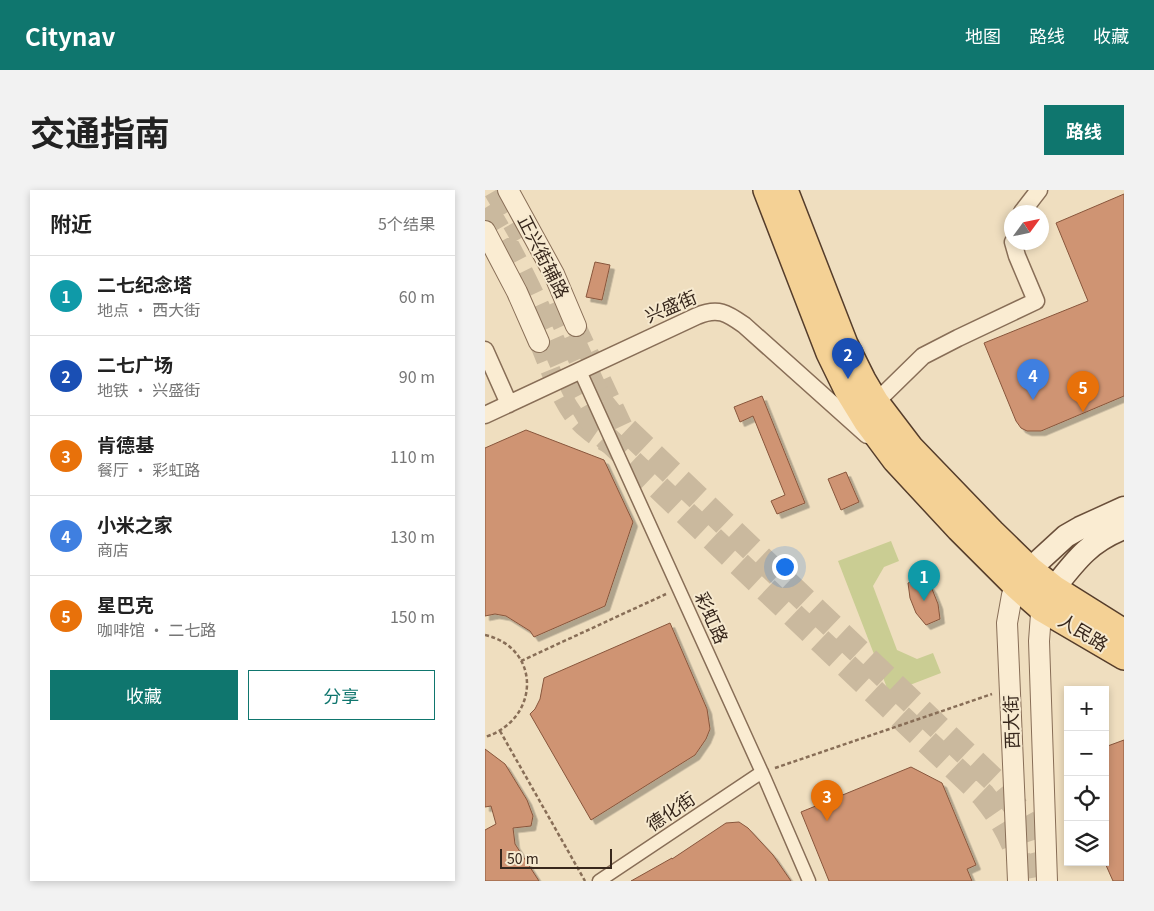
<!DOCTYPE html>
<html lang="zh">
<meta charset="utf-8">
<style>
:root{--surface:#fff;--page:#f2f2f2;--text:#222;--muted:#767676;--line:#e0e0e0;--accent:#0f766e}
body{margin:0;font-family:Georgia,"Noto Sans SC",serif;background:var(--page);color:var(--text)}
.controls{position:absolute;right:15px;bottom:15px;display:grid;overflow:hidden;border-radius:0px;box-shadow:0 2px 8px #0003}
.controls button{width:45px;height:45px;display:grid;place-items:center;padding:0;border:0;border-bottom:1px solid var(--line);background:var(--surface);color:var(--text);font:25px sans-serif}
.compass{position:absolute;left:519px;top:15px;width:45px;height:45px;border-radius:50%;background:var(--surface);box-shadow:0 2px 8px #0003;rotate:57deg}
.scale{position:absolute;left:15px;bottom:12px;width:112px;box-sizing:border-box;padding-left:5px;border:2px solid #37271c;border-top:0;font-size:14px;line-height:18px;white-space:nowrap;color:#37271c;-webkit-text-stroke:4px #f6e9cf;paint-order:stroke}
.you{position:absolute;left:299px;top:376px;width:18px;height:18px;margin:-12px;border:4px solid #fff;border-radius:50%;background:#1a73e8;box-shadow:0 0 0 8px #1a73e833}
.badge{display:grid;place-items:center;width:32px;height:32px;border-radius:50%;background:var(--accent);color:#fff;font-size:16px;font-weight:700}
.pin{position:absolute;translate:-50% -41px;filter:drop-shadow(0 1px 2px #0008)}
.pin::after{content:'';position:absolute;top:26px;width:18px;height:15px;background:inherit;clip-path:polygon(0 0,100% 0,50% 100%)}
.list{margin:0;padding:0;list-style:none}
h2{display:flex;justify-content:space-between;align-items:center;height:65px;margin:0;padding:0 20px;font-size:21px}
h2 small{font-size:16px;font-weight:400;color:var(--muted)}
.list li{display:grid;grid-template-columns:32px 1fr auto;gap:15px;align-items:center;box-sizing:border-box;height:80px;padding:0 20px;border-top:1px solid var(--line)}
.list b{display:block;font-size:19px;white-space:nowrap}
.list p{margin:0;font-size:16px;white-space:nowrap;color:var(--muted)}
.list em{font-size:16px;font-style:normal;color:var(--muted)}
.actions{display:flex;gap:10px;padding:15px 20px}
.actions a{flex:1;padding:11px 0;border:1px solid var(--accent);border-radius:0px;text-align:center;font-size:18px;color:var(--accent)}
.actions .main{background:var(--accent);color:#fff}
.icon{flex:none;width:28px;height:28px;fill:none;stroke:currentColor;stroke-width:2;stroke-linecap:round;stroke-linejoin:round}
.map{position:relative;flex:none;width:639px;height:691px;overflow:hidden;border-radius:0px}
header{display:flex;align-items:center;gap:30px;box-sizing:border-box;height:70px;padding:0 25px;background:var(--accent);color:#fff}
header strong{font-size:24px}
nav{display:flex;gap:28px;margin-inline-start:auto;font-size:18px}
.intro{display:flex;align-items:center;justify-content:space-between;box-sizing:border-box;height:120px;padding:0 30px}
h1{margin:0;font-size:35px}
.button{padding:12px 22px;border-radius:0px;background:var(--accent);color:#fff;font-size:18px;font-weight:700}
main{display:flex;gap:30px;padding:0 30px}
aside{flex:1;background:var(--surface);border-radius:0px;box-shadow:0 2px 8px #0003}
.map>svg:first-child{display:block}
.green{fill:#cacd93}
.building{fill:#cf9473;stroke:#88563c;filter:url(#shadow)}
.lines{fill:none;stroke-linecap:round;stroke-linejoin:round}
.tertiary-tunnel{stroke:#cab99e;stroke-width:20;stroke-dasharray:20 10;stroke-linecap:butt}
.primary-tunnel{stroke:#cab99e;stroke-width:25;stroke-dasharray:25 12;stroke-linecap:butt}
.pedestrian-casing{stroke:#886e57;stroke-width:15}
.minor-casing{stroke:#886e57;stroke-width:19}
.tertiary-casing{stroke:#886e57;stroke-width:22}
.secondary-casing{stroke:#6a4f3a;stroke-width:25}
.primary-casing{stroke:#553d2b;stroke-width:28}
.path{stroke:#886e57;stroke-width:2.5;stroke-dasharray:4 2.5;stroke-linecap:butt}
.pedestrian{stroke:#faecd2;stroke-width:12}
.minor{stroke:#faecd2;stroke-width:16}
.tertiary{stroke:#faecd2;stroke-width:20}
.secondary{stroke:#faecd2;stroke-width:22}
.primary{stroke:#f4d195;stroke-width:25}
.labels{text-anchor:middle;stroke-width:4;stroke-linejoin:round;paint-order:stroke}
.street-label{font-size:18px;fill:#37271c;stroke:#f6e9cf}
</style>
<header>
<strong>Citynav</strong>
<nav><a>地图</a><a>路线</a><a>收藏</a></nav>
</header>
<div class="intro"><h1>交通指南</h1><a class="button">路线</a></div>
<main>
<aside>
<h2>附近<small>5个结果</small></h2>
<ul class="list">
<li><span class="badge" style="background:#0f9aa8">1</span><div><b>二七纪念塔</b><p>地点 · 西大街</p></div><em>60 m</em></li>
<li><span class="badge" style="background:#1a4fb4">2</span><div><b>二七广场</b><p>地铁 · 兴盛街</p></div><em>90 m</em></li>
<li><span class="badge" style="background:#e8710a">3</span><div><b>肯德基</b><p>餐厅 · 彩虹路</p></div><em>110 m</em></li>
<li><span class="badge" style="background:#3f7fe0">4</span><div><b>小米之家</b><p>商店</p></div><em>130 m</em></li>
<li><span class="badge" style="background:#e8710a">5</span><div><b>星巴克</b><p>咖啡馆 · 二七路</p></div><em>150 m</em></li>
</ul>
<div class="actions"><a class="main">收藏</a><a>分享</a></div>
</aside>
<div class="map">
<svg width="639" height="691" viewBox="0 0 639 691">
<defs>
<filter id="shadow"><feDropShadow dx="4.5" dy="4.5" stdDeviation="0" flood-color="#0004"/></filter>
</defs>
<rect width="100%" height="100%" fill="#efdebf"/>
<path class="green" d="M406,351L414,371L399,377L388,396L412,460L432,469L448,463L456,483L404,503L353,371Z"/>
<path class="building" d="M639,4V206L556,241H542L536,238L531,231L499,153L603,111L571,33Z
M110,72L125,75L117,110L101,107Z
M277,206L320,313L292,324L286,311L300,305L268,226L255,232L249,217Z
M41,240L119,270L148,332L120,416L49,447L45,441L21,426L10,424L0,426V258Z
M361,282L374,312L356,320L343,289Z
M438,387L447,399L453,414L455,429L441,435L431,423L425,408L423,393Z
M185,433L222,519L225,539L221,549L210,565L106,630L45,524L50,519L55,509L59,488Z
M639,550V691H628L620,673V557Z
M0,559L20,574L42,610L48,626L46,636L28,638L30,654L54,691H0V640L11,634L6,616L0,617Z
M426,577L457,593L491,675L482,679L487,691H344L316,622Z
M254,632L263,638L288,665L306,691H146L187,668V669L241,633Z"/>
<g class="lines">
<path class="tertiary-tunnel" d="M91,136L138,237
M54,152C66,180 78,220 102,239C110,246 119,251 128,256"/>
<path class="primary-tunnel" d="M11,0L38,47
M0,18C24,57 44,98 63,141C78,174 91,210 113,240L498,605C514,625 526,643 533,667
M70,112L109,198L115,211L127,226L514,595C542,628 550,649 557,691"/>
<defs>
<path id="pedestrian" d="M95,181L280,589L324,691
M114,691L277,582"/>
<path id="minor" d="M537,22L554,0
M0,160L24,214
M391,212L438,166L473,148L551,111L532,66L528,52
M0,225L212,126C233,117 242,123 259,135L382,245"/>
<path id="tertiary" d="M23,0L69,84L91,136
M0,41L32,102L54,152
M533,691L522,433L527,405L539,386
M562,691L554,451L556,424L563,408"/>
<path id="secondary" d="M545,379L581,346L595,338L639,318
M569,398C591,370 605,351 639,338"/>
<path id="primary" d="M281,0L344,163L362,200L381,231L410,270L474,339L531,396L557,419L639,467
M300,0L360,154L378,190L391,212L426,258L507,342L545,379L569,398L639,442"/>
</defs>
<use href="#pedestrian" class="pedestrian-casing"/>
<use href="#minor" class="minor-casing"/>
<use href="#tertiary" class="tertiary-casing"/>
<use href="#secondary" class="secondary-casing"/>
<use href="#primary" class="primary-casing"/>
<path class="path" d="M0,445C57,458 55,530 0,547
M36,471L181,404
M15,541L100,691
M290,578L507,504"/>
<use href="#pedestrian" class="pedestrian"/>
<use href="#minor" class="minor"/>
<use href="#tertiary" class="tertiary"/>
<use href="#secondary" class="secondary"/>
<use href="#primary" class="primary"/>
</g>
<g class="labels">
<g class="street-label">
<text transform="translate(58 67) rotate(63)" y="6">正兴街辅路</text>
<text transform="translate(186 117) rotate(-23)" y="6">兴盛街</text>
<text transform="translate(226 428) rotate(66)" y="6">彩虹路</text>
<text transform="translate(598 443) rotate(31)" y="6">人民路</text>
<text transform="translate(527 532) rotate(-92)" y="6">西大街</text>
<text transform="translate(186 622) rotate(-34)" y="6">德化街</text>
</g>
</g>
</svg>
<div class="controls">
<button>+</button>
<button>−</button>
<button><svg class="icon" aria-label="locate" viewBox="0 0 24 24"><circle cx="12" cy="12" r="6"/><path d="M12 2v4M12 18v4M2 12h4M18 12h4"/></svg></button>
<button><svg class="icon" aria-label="layers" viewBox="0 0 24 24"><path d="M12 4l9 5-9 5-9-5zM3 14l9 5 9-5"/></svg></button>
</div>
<svg class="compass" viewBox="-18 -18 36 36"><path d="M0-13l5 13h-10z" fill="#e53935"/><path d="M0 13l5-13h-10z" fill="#767676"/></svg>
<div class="scale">50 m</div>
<div class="you"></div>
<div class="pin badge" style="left:439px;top:411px;background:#0f9aa8">1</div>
<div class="pin badge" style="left:363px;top:189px;background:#1a4fb4">2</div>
<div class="pin badge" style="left:342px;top:631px;background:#e8710a">3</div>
<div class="pin badge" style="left:548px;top:210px;background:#3f7fe0">4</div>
<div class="pin badge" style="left:598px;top:222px;background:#e8710a">5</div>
</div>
</main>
